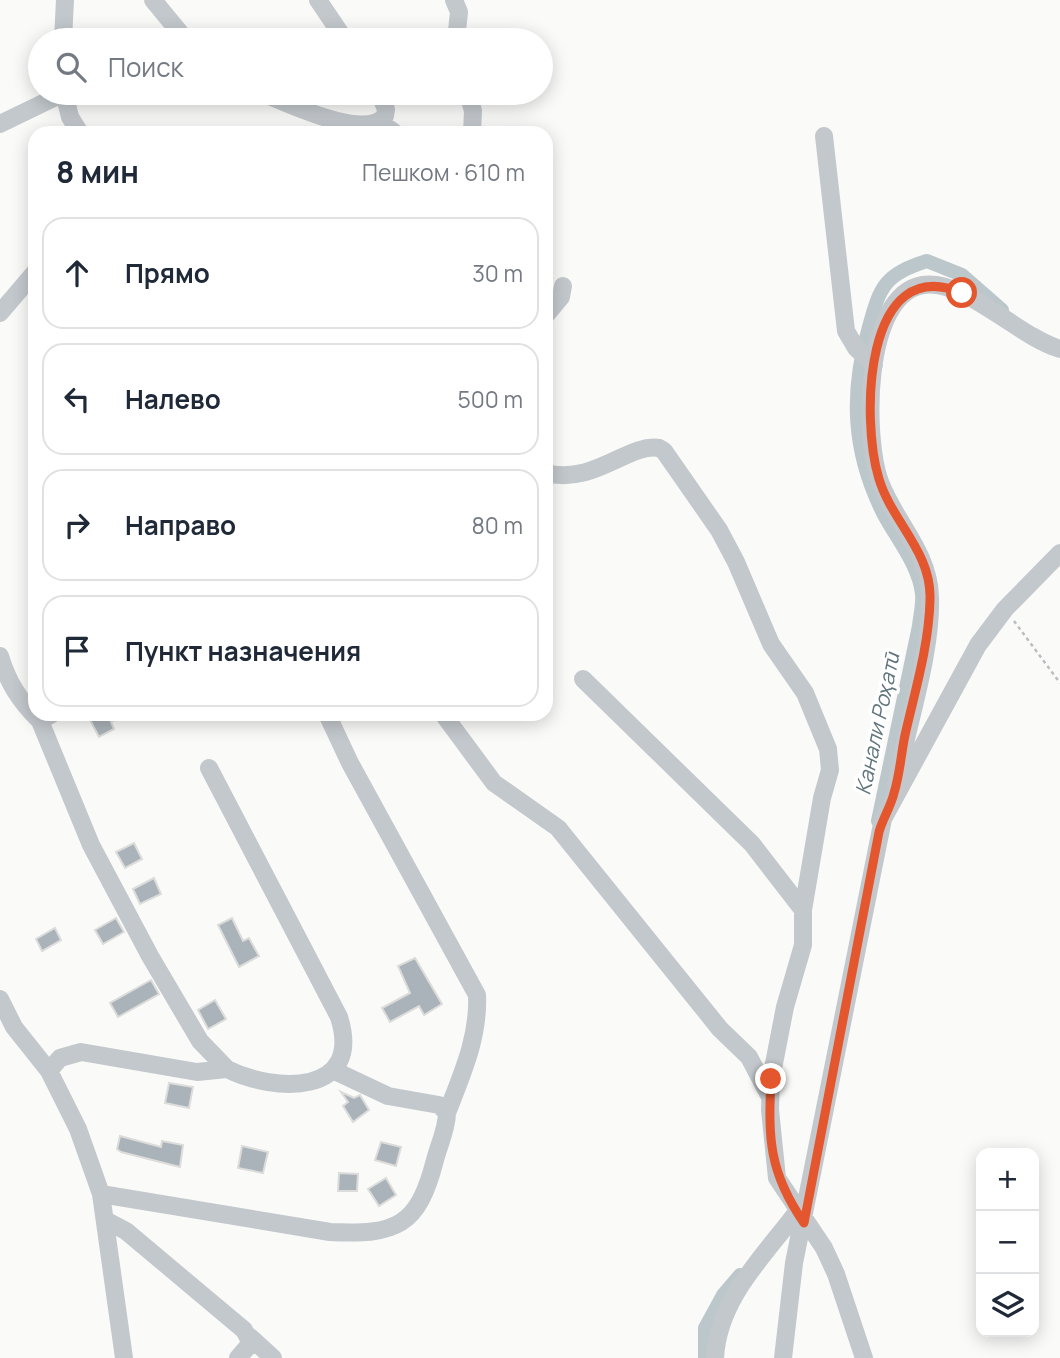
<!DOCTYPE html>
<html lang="ru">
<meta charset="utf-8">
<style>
:root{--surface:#fff;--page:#f2f2f3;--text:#1f2937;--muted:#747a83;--line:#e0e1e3}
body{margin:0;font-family:Manrope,sans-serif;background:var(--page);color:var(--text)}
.controls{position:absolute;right:21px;bottom:21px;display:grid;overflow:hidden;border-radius:14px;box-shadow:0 4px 18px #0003}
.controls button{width:63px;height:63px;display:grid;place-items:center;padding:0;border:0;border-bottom:2px solid var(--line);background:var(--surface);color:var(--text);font:35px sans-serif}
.stop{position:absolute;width:21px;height:21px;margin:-16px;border:5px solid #e4572e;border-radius:50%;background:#fff}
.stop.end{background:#e4572e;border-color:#fff;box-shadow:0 2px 7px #0008}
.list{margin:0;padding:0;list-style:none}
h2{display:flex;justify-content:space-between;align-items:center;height:91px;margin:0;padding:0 28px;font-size:30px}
h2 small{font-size:23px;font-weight:400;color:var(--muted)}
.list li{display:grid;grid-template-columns:46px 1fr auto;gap:21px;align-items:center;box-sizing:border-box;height:112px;margin:0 14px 14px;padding:0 14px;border:2px solid var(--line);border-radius:21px}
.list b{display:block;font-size:26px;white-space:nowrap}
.list em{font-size:23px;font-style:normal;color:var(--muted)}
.icon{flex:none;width:38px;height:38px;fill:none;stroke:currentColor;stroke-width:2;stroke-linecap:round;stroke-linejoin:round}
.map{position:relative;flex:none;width:1060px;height:1358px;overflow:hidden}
.search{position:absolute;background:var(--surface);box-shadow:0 4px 18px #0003;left:28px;top:28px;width:525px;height:77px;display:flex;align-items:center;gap:18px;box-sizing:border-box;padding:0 24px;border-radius:38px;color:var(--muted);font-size:26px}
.panel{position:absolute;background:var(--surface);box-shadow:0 4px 18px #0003;left:28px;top:126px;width:525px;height:595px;border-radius:21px}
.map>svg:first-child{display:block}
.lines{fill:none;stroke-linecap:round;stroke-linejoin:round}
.canal{stroke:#bbc7cb;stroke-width:14}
.building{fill:#aab3b9;stroke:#dcdcda;stroke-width:2}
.path{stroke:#bbbfc2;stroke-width:2.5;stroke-dasharray:3.5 3.5;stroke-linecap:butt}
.minor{stroke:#c3c8cc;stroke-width:18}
.route{stroke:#e4572e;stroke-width:9}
.labels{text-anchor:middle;stroke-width:7;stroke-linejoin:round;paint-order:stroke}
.water-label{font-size:21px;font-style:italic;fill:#60757c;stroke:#fff}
</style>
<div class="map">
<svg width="1060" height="1358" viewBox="0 0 1060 1358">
<rect width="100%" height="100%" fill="#fafaf8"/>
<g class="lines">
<path class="canal" d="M878,821L919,626C920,616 923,604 922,594C919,565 896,538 883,513C852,451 850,392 869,327C880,286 885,274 927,261L962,275L1002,310
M705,1358V1328L723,1295L740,1275"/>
</g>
<path class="building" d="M87,714H125L111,722L114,729L99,737Z
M134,843L142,859L125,868L116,852Z
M154,878L161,894L140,904L133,889Z
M116,918L124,932L103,944L95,930Z
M232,918L243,941L249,938L259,956L239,967L218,925Z
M55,928L61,940L42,951L36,939Z
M415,958L442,1004L424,1015L419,1006L390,1022L382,1008L410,993L398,966Z
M151,980L159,994L118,1017L110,1003Z
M215,1000L226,1019L208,1029L198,1010Z
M169,1083L193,1087L189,1108L165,1103Z
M341,1092L354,1098L360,1095L369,1110L353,1122L343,1106L348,1102Z
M120,1136L161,1147L162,1141L183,1145L180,1167L121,1152L117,1149Z
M381,1142L401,1147L396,1166L375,1160Z
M242,1146L268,1152L263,1173L238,1168Z
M339,1173L358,1174L357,1191H338Z
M386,1178L396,1195L379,1206L368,1189Z"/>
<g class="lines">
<path class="path" d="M1014,621L1060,683"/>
<path class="minor" d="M153,0L186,40
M318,0L345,40
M454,0L459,12L456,40
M63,40L65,0
M64,93L70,117L80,133
M262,93C288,103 364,141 385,116L386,109L379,93
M468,93L473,111L472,133
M380,122L395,133
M0,124L64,93
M824,136L846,331L856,348L874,365
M0,313L35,272
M546,315L561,297L563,286
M546,473C595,485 628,443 659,448L664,451L719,530L736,562L771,644L805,693L828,749L830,770L822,798L803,910V945L785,1007L771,1079L770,1110L777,1178L824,1248L836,1274L864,1358
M0,656C8,683 20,701 40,721L52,714
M583,679L752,844L803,910
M327,714L350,763L477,995C479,1037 462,1074 447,1113
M443,714L494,783L558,828L720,1029L749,1057L770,1097
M40,721L91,845L150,956L200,1041L227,1069L197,1072L81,1052L60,1058L49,1071L78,1129L101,1194L124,1358
M209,768L339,1017C364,1096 275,1093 227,1069
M896,785C906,728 932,654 930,597C929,552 895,522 880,482C864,440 862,295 923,285C965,279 1017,336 1060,349
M0,999L14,1027L49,1071
M101,1194L330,1232C396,1235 418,1227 435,1160C439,1145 447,1128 447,1113L439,1105L388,1096L335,1071
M105,1220L126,1231L244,1330L251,1343L238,1358
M250,1337L273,1358
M715,1358C718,1299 763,1257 797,1212
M783,1358L794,1263L883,819L978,645L1005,609L1060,553"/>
</g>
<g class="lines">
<path class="route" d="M771,1079C768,1139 769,1172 804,1223L879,832C883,818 891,806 894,793C900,774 901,754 905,735C915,691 929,645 930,600C932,552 892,522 879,479C861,421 863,251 962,293"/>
</g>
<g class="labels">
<g class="water-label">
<text transform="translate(878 723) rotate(-78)" y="7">Канали Роҳатӣ</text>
</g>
</g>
</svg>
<div class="controls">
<button>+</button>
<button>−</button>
<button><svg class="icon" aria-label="layers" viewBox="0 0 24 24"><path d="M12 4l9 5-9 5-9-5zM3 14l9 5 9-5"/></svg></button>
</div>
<div class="stop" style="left:962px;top:293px"></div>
<div class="stop end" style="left:771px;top:1079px"></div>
<div class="search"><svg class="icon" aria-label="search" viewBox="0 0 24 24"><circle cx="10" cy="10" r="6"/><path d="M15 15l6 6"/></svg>Поиск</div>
<section class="panel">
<h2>8 мин<small>Пешком · 610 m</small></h2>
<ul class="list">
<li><svg class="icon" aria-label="ahead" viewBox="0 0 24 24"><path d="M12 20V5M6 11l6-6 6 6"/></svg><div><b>Прямо</b></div><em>30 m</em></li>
<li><svg class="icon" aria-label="left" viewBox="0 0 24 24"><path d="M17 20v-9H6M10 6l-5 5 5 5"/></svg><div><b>Налево</b></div><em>500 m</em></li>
<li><svg class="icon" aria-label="right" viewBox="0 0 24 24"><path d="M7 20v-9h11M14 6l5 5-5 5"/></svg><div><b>Направо</b></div><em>80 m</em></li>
<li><svg class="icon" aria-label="arrive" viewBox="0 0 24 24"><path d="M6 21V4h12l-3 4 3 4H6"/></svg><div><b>Пункт назначения</b></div></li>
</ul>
</section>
</div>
